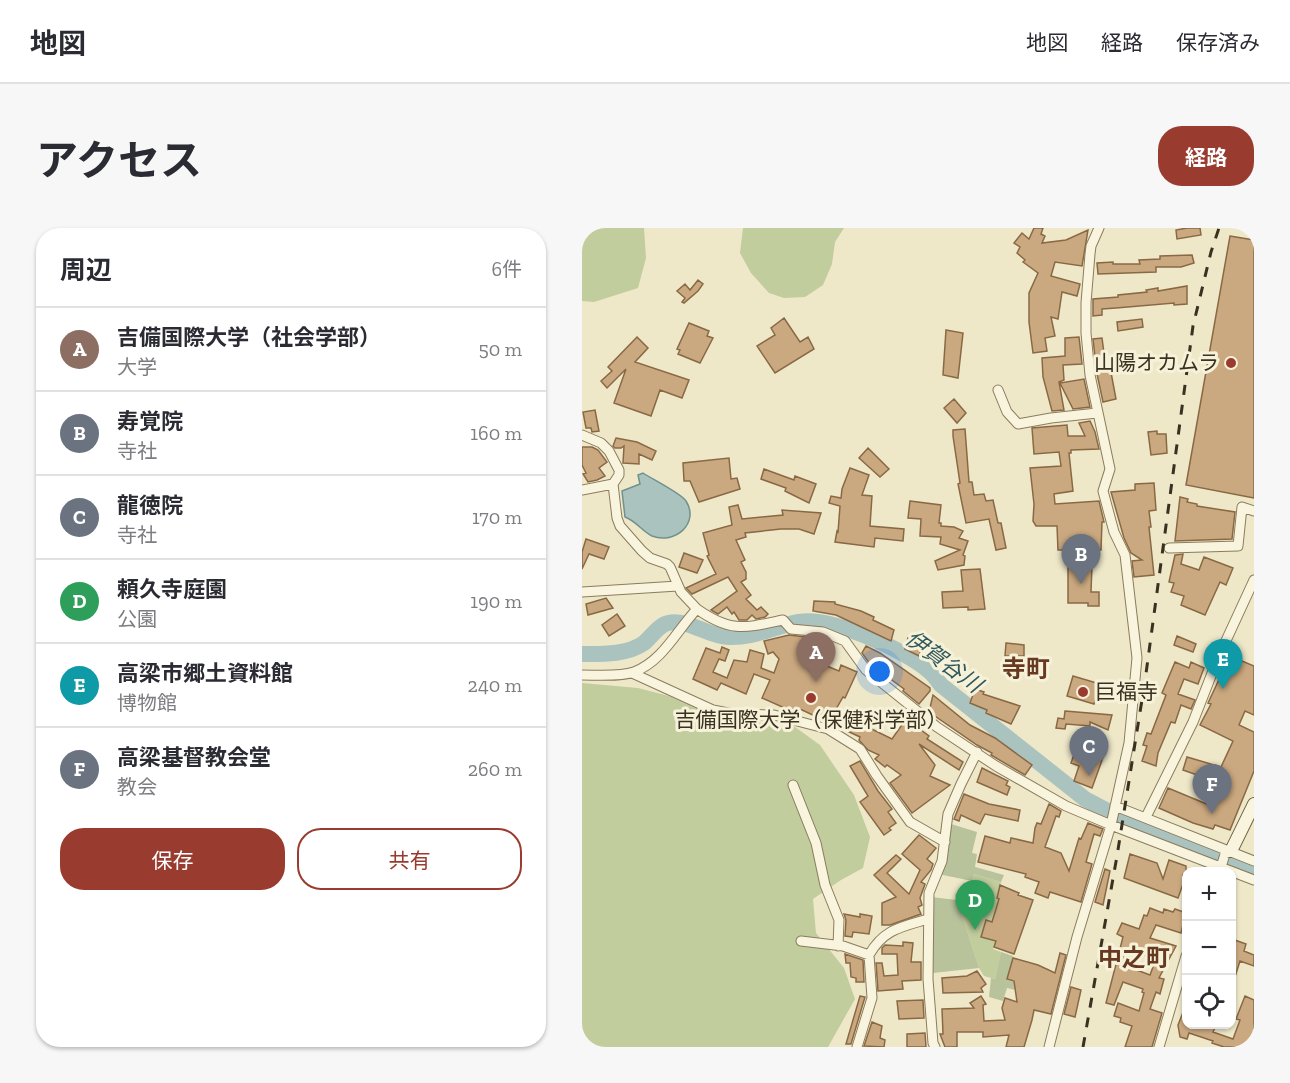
<!DOCTYPE html>
<html lang="ja">
<meta charset="utf-8">
<style>
:root{--surface:#fff;--page:#f7f7f7;--text:#2b2b33;--muted:#7c7c81;--line:#e1e1e2;--accent:#993c2f}
body{margin:0;font-family:"Zilla Slab","Noto Sans JP",serif;background:var(--page);color:var(--text)}
.controls{position:absolute;right:18px;bottom:18px;display:grid;overflow:hidden;border-radius:12px;box-shadow:0 2px 4px #0004}
.controls button{width:54px;height:54px;display:grid;place-items:center;padding:0;border:0;border-bottom:2px solid var(--line);background:var(--surface);color:var(--text);font:30px sans-serif}
.you{position:absolute;left:298px;top:444px;width:21px;height:21px;margin:-15px;border:4px solid #fff;border-radius:50%;background:#1a73e8;box-shadow:0 0 0 9px #1a73e833}
.badge{display:grid;place-items:center;width:39px;height:39px;border-radius:50%;background:var(--accent);color:#fff;font-size:20px;font-weight:700}
.pin{position:absolute;translate:-50% -50px;filter:drop-shadow(0 2px 3px #0008)}
.pin::after{content:'';position:absolute;top:32px;width:21px;height:18px;background:inherit;clip-path:polygon(0 0,100% 0,50% 100%)}
.list{margin:0;padding:0;list-style:none}
h2{display:flex;justify-content:space-between;align-items:center;height:78px;margin:0;padding:0 24px;font-size:26px}
h2 small{font-size:20px;font-weight:400;color:var(--muted)}
.list li{display:grid;grid-template-columns:39px 1fr auto;gap:18px;align-items:center;box-sizing:border-box;height:84px;padding:0 24px;border-top:2px solid var(--line)}
.list b{display:block;font-size:22px;white-space:nowrap}
.list p{margin:0;font-size:20px;white-space:nowrap;color:var(--muted)}
.list em{font-size:20px;font-style:normal;color:var(--muted)}
.actions{display:flex;gap:12px;padding:18px 24px}
.actions a{flex:1;padding:14px 0;border:2px solid var(--accent);border-radius:24px;text-align:center;font-size:21px;color:var(--accent)}
.actions .main{background:var(--accent);color:#fff}
.icon{flex:none;width:33px;height:33px;fill:none;stroke:currentColor;stroke-width:2;stroke-linecap:round;stroke-linejoin:round}
.map{position:relative;flex:none;width:672px;height:819px;overflow:hidden;border-radius:24px}
header{display:flex;align-items:center;gap:36px;box-sizing:border-box;height:84px;padding:0 30px;background:var(--surface);border-bottom:2px solid var(--line)}
header strong{font-size:28px}
nav{display:flex;gap:33px;margin-inline-start:auto;font-size:21px}
.intro{display:flex;align-items:center;justify-content:space-between;box-sizing:border-box;height:144px;padding:0 36px}
h1{margin:0;font-size:42px}
.button{padding:15px 27px;border-radius:24px;background:var(--accent);color:#fff;font-size:21px;font-weight:700}
main{display:flex;gap:36px;padding:0 36px}
aside{flex:1;background:var(--surface);border-radius:24px;box-shadow:0 2px 4px #0004}
.map>svg:first-child{display:block}
.green{fill:#c1cd9d}
.cemetery{fill:#b8c29b}
.water{fill:#aac3bf;stroke:#70918d;stroke-width:1.5}
.lines{fill:none;stroke-linecap:round;stroke-linejoin:round}
.river{stroke:#aac3bf;stroke-width:16}
.building{fill:#cba980;stroke:#896944;stroke-width:1.5;fill-rule:evenodd}
.street-casing{stroke:#8b7c5e;stroke-width:11}
.secondary-casing{stroke:#6d5d41;stroke-width:14}
.street{stroke:#f9f4dd;stroke-width:9}
.secondary{stroke:#f9f4dd;stroke-width:12}
.rail{stroke:#3b3121;stroke-width:3;stroke-dasharray:10 10;stroke-linecap:butt}
.poi-dot{fill:#993c2f;stroke:#f6f1d9;stroke-width:2}
.labels{text-anchor:middle;stroke-width:6;stroke-linejoin:round;paint-order:stroke}
.poi-label{font-size:21px;fill:#3b3121;stroke:#f6f1d9;text-anchor:end}
.water-label{font-size:22px;font-style:italic;fill:#31585b;stroke:#f6f1d9}
.quarter-label{font-size:24px;font-weight:bold;fill:#673921;stroke:#f6f1d9}
</style>
<header>
<strong>地図</strong>
<nav><a>地図</a><a>経路</a><a>保存済み</a></nav>
</header>
<div class="intro"><h1>アクセス</h1><a class="button">経路</a></div>
<main>
<aside>
<h2>周辺<small>6件</small></h2>
<ul class="list">
<li><span class="badge" style="background:#8d6e63">A</span><div><b>吉備国際大学（社会学部）</b><p>大学</p></div><em>50 m</em></li>
<li><span class="badge" style="background:#6b7280">B</span><div><b>寿覚院</b><p>寺社</p></div><em>160 m</em></li>
<li><span class="badge" style="background:#6b7280">C</span><div><b>龍徳院</b><p>寺社</p></div><em>170 m</em></li>
<li><span class="badge" style="background:#2e9e5b">D</span><div><b>頼久寺庭園</b><p>公園</p></div><em>190 m</em></li>
<li><span class="badge" style="background:#0f9aa8">E</span><div><b>高梁市郷土資料館</b><p>博物館</p></div><em>240 m</em></li>
<li><span class="badge" style="background:#6b7280">F</span><div><b>高梁基督教会堂</b><p>教会</p></div><em>260 m</em></li>
</ul>
<div class="actions"><a class="main">保存</a><a>共有</a></div>
</aside>
<div class="map">
<svg width="672" height="819" viewBox="0 0 672 819">
<rect width="100%" height="100%" fill="#eee8c9"/>
<path class="green" d="M0,0H62L64,30L56,60L12,74L0,73Z
M161,0H262L253,14L250,36L241,57L223,69L202,70L187,65L169,45L158,25Z
M0,455L56,460L87,468L127,486L146,491L213,499L238,517L272,567L288,609L281,640L259,652L231,671L234,705L262,740L273,771L246,819H0Z
M392,646L419,654L415,669L418,671V696L404,692L399,708L414,713L411,721L419,724L413,751L402,748L397,740L373,666L387,660Z"/>
<path class="cemetery" d="M369,596L395,604L390,625L395,626L393,639L422,647L419,654L392,646L390,653L356,646Z
M349,669L375,672L397,740L351,745Z
M419,724L431,728L425,752L452,760L459,739L467,741L459,768L425,760L421,773L407,769L409,750L413,751Z"/>
<path class="water" d="M61,245C70,251 100,266 104,273C118,295 93,317 70,308C60,303 54,293 43,289L40,263L58,256L56,247Z"/>
<g class="lines">
<path class="river" d="M0,426C20,426 45,427 62,415C69,409 77,397 86,395C106,390 126,409 147,409C172,410 193,398 217,394C250,388 322,422 347,443C352,447 355,452 359,457L503,571L545,593L672,644"/>
</g>
<path class="building" d="M452,0H461L459,6L463,8L460,15L484,12L506,2L500,38L473,34L469,48L498,56L495,68L480,64L476,91L469,89L473,108L463,110L465,123L451,125L447,94V65L456,45L441,34L443,32L435,25L438,19L432,15L440,5L447,11Z
M605,0H618L619,7L595,11L594,2Z
M648,8L672,12V270L604,257Z
M610,27L612,35L599,39H574V44L516,46L515,35L531,34V36H558L557,32L578,31V28Z
M116,52L121,56L116,63L102,75L100,74L103,70L95,63L103,56L108,62Z
M605,58V76L592,77V75L534,80L520,81V87L511,88V71L536,69V67L565,64L564,62L576,60V63Z
M202,90L218,114L226,109L232,121L193,145L175,118L193,107L189,100Z
M560,91L561,99L536,103L535,94Z
M107,95L127,103L125,108L131,110L118,135L96,126L98,122L95,121Z
M364,102L381,105L376,150L361,147Z
M55,109L66,120L53,134L107,152L100,170L78,162L69,188L32,175L44,141L25,160L19,153L30,143L26,139Z
M497,109L500,136L481,137L482,152L477,154L482,182L470,183L461,149L460,130L483,128V110Z
M520,110L524,140L528,139L534,171L521,174L515,146L511,111Z
M502,151L508,179L491,181L478,155Z
M372,171L384,185L375,195L362,180Z
M13,182L17,203L10,204L9,200H4L1,184Z
M508,193L513,204L517,221L489,222V225H487L491,263L472,266L473,276L517,273L522,294H520L519,322H476L475,298H454L451,293L452,276L448,240L479,238L477,224L452,226L450,200L485,197L486,208H503L497,195Z
M383,201L387,254H390L392,267L402,266L404,273L411,272L416,295H419L424,320L414,322L407,291L384,295L376,256L378,255L371,208V202Z
M575,203V206H584L585,225L569,227L566,204Z
M34,210L55,214L74,223L70,232L57,226V236L41,235L42,218L39,220H33L31,218Z
M0,219H10L16,222L25,234L17,240L23,248L15,252L6,254L1,246L4,245L0,237Z
M286,220L307,241L298,249L277,230Z
M147,230L149,251L155,250L158,261L117,274L108,253H102L101,235Z
M268,240L287,247L280,267L290,268L288,298L322,301L321,313L293,310L292,319L253,314L255,303L256,304L258,278L247,275L249,268L259,270L260,261Z
M182,241L212,252L213,248L234,256L227,275L203,263L204,260L179,251Z
M572,255L574,282L567,283L569,299H567L572,347L552,349L550,333L560,332L549,325L542,310L529,264L553,262V256Z
M598,269L606,271L605,274L615,276V278L653,284L650,311L593,313Z
M328,273L359,277L357,295H359V298L372,299L381,303L377,310L386,313L381,327L383,328L382,337L356,342L353,333L378,322L358,316L359,309L338,308L339,291L326,290Z
M156,277L160,291L201,287L200,282L239,285L232,306L217,301H199L163,305L164,309L154,312L163,332L159,334L164,344V351L159,354L169,367L164,371L175,382L179,379L186,386L183,389L174,391L170,387L165,392H157L152,384L150,386L145,379L136,386L129,382L155,363L146,349L110,366L104,360L134,346L125,328L127,327L121,305L150,297L147,279Z
M4,311L27,319L22,331L7,326L0,341V324Z
M102,325L121,332L115,345L97,339Z
M601,326L599,336L617,342L622,329L651,340L644,357L638,354L623,387L599,377L602,368L589,364L592,355L587,354L593,327Z
M486,336L510,337L509,364H517V378H506V375H486Z
M398,341L403,381L386,382V379L361,380L360,364L381,363L379,342Z
M24,370L31,380L6,387L4,376Z
M232,373L253,374V376L279,383L292,389L291,392L312,402L309,413L254,387L231,383Z
M35,386L43,398L27,408L20,397Z
M207,407L224,409L231,423L236,411L249,416L240,436L257,443L259,437L275,444L263,470L261,469L253,483L310,511L324,491L347,508L345,511L381,534L377,542L337,516L353,537L348,548L368,557L330,585L308,555L319,547L305,537L303,539L293,531L297,527L286,522L277,512L278,509L218,481L216,486L180,470L188,452L172,446L164,466L139,455L135,462L111,451L124,420L138,425L140,419L147,422L143,433L137,431L131,444L145,450L152,432L165,434L168,422L182,426L179,440L192,445L197,431L191,424L186,426L182,413Z
M595,408L614,416L611,424L592,417Z
M326,410L341,417L337,428L323,421Z
M424,415L442,417V428H423Z
M284,418L298,425L348,460V463L337,476L321,463L322,461L288,436L280,425Z
M648,428L672,438V487L663,483L657,497L672,504V543L648,602L633,597L631,601L611,595L577,580L586,560L627,577L636,560L630,558L632,553L601,542L605,529L639,539L651,513L618,497L629,476L626,475Z
M593,434L607,440L609,434L622,440L616,456L602,451L596,466L613,472L609,481L599,477L593,495L589,494L576,525L574,538L560,533L565,518L561,517L565,505L569,506L584,467L580,465Z
M491,448L518,456L512,476L485,468Z
M393,461L402,464L401,466L438,478L429,496L404,485L405,482L388,475Z
M351,467L388,497L413,510L450,537L443,547L409,527L410,525L395,517L347,484Z
M483,483L530,487L526,502L508,494V498L484,496L483,501L474,500L476,490L482,491Z
M496,515L523,524L510,560L492,553L497,538L489,535Z
M278,533L296,563L310,581L306,584L314,595L307,600L309,602L302,607L278,574L286,568L268,538Z
M400,540L426,553L424,557L428,559L425,567L395,554Z
M382,566L407,576L438,582L436,593L403,586L398,596L379,587L377,593L372,591Z
M467,576L479,583L477,589L474,588L463,619L479,625L487,643L497,610L499,611L506,595L521,601L518,608L512,606L504,634L510,636L499,674L468,664L466,670L453,665L457,654L443,649L444,646L396,634L403,608L428,615L429,610L451,615L453,600L455,595L459,596Z
M337,607L354,620L345,631L351,636L349,642L339,654L343,656L338,670L340,677L336,679L339,686L308,697H300V675L314,669L292,647L314,627L319,631L305,645L327,666L338,642L320,626Z
M548,626L575,635L581,651L587,632L604,638V649L601,647V656L596,670L542,650Z
M523,641L528,643L521,677L513,674Z
M418,657L437,665L436,667L451,672L432,726L412,719L414,713L399,709L404,692L410,694L417,671L415,670Z
M568,680L581,685L582,681L591,684L593,681L604,685L599,705L574,697L568,710L594,718L577,750L582,751L578,766L574,764L568,781L580,785L570,819H543L550,798L538,794L539,790L532,788L536,775L557,783L562,765L560,764L561,761L541,754L532,777L524,775L541,709L535,706L540,695L557,701L562,687L565,688ZM549,723L574,731L568,747L544,738Z
M262,686L278,689V686L290,688L287,706L271,704L270,709L263,708L264,692Z
M650,711L664,716L662,723L672,727V738L658,733L651,755Z
M321,714L331,715L329,734H339V752L320,753L321,761L296,763L294,735H300L302,748L316,747L315,726H300V720L303,717L321,718Z
M478,725L484,727L469,786L452,782L450,792L442,819H424L427,807L401,809V804H375V819H363L358,806H361L360,781L392,780L388,775L399,768L404,776L401,777L402,793L423,792L420,780L423,770L435,774L432,753L425,751L431,730L456,737L473,745Z
M263,726L281,732L282,754H274V750L269,749L268,735H264Z
M395,743L404,756L399,760L401,764L361,765L360,750L385,748Z
M489,759L499,762L493,789L482,786Z
M278,768L283,769L269,816H264Z
M663,768L672,772V819H642L630,815L631,813L607,805L605,811L598,809L596,797L604,777V796H621L633,800L631,804L651,811L658,792L654,791Z
M341,772L342,790L317,791L315,773Z
M290,794L300,798L298,810L303,812L302,819L282,818Z
M343,805L344,819H325V806Z"/>
<g class="lines">
<defs>
<path id="street" d="M416,162L425,184L436,196L469,190L515,185
M0,207L19,215L27,223L37,242V247L31,256L35,290L38,298L60,323L68,330L85,336L88,339L99,364L115,381
M0,262L31,256
M587,320L656,318L660,279L672,283
M0,364L96,358
M50,445L131,482L151,486L192,487L246,501L278,521L295,548L328,594L363,614
M0,447C15,447 38,449 52,444C81,433 95,402 115,381C149,405 163,400 201,392L209,401L241,404L263,413L284,442L355,499L414,538L484,578L529,597L672,652
M211,557L234,615L243,657L257,692L256,718
M533,578L672,633
M564,589L611,494L636,430L672,352
M630,644L631,640L640,636L643,626L649,623
M219,713L261,718L287,727C302,701 319,699 346,691
M275,819L290,770L287,727
M353,819L351,815L346,751L347,665L360,633L366,586L379,556L395,524
M467,819L495,709L529,597L547,515L555,430L543,327L532,304L521,263L528,241L508,147L504,105V75L508,26L509,18L517,0
M577,819L604,728"/>
<path id="secondary" d="M649,623L672,576"/>
</defs>
<use href="#street" class="street-casing"/>
<use href="#secondary" class="secondary-casing"/>
<use href="#street" class="street"/>
<use href="#secondary" class="secondary"/>
<path class="rail" d="M501,819L535,628L563,453L611,98L629,24L637,0"/>
</g>
<g class="poi-dot">
<circle cx="649" cy="135" r="6"/>
<circle cx="501" cy="464" r="6"/>
<circle cx="229" cy="470" r="6"/>
</g>
<g class="labels">
<g class="poi-label">
<text x="637" y="142">山陽オカムラ</text>
<text x="513" y="471" text-anchor="start">巨福寺</text>
<text x="229" y="499" text-anchor="middle">吉備国際大学（保健科学部）</text>
</g>
<g class="water-label">
<text transform="translate(362 433) rotate(36)" y="8">伊賀谷川</text>
</g>
<g class="quarter-label">
<text x="444" y="449">寺町</text>
<text x="552" y="738">中之町</text>
</g>
</g>
</svg>
<div class="controls">
<button>+</button>
<button>−</button>
<button><svg class="icon" aria-label="locate" viewBox="0 0 24 24"><circle cx="12" cy="12" r="6"/><path d="M12 2v4M12 18v4M2 12h4M18 12h4"/></svg></button>
</div>
<div class="you"></div>
<div class="pin badge" style="left:234px;top:454px;background:#8d6e63">A</div>
<div class="pin badge" style="left:499px;top:356px;background:#6b7280">B</div>
<div class="pin badge" style="left:507px;top:548px;background:#6b7280">C</div>
<div class="pin badge" style="left:393px;top:702px;background:#2e9e5b">D</div>
<div class="pin badge" style="left:641px;top:461px;background:#0f9aa8">E</div>
<div class="pin badge" style="left:630px;top:586px;background:#6b7280">F</div>
</div>
</main>
